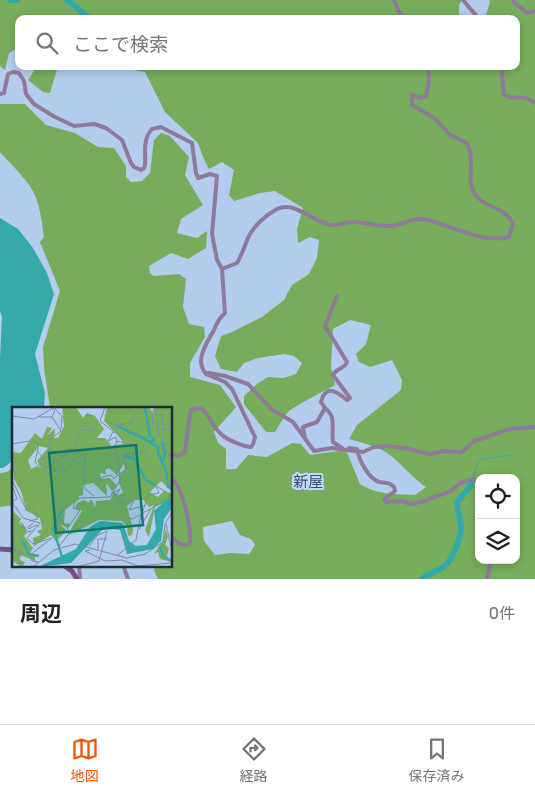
<!DOCTYPE html>
<html lang="ja">
<meta charset="utf-8">
<style>
:root{--surface:#fff;--page:#f6f6f6;--text:#202124;--muted:#757577;--line:#e0e0e0;--accent:#ea580c}
body{margin:0;font-family:Rubik,"Noto Sans JP",sans-serif;background:var(--page);color:var(--text)}
.controls{position:absolute;right:15px;bottom:15px;display:grid;overflow:hidden;border-radius:10px;box-shadow:0 2px 8px #0003}
.controls button{width:45px;height:45px;display:grid;place-items:center;padding:0;border:0;border-bottom:1px solid var(--line);background:var(--surface);color:var(--text);font:25px sans-serif}
.list{margin:0;padding:0;list-style:none}
h2{display:flex;justify-content:space-between;align-items:center;height:65px;margin:0;padding:0 20px;font-size:21px}
h2 small{font-size:16px;font-weight:400;color:var(--muted)}
.icon{flex:none;width:28px;height:28px;fill:none;stroke:currentColor;stroke-width:2;stroke-linecap:round;stroke-linejoin:round}
.map{position:relative;flex:none;width:535px;height:579px;overflow:hidden}
.search{position:absolute;background:var(--surface);box-shadow:0 2px 8px #0003;left:15px;right:15px;top:15px;height:55px;display:flex;align-items:center;gap:12px;box-sizing:border-box;padding:0 18px;border-radius:10px;color:var(--muted);font-size:19px}
.sheet{height:145px;background:var(--surface)}
nav{display:flex;justify-content:space-around;align-items:center;box-sizing:border-box;height:70px;border-top:1px solid var(--line);background:var(--surface);font-size:14px;color:var(--muted)}
nav a{display:grid;justify-items:center;gap:2px}
nav .on{color:var(--accent)}
.map>svg:first-child{display:block}
.forest{fill:#76ad5b;fill-rule:evenodd}
.water{fill:#34a9ab}
.lines{fill:none;stroke-linecap:round;stroke-linejoin:round}
.stream{stroke:#34a9ab;stroke-width:1}
.river{stroke:#34a9ab;stroke-width:6}
.street{stroke:#91799b;stroke-width:4}
.secondary{stroke:#745182;stroke-width:5}
.labels{text-anchor:middle;stroke-width:4;stroke-linejoin:round;paint-order:stroke}
.neighbourhood-label{font-size:15px;fill:#3b506c;stroke:#c1dafb}
.inset-river{fill:none;stroke:#34a9ab;stroke-width:2.5}
.inset-road{fill:none;stroke:#798ca5;stroke-width:1}
.view{fill:#0f766e;fill-opacity:0.15;stroke:#0f766e;stroke-width:2.5}
.inset-edge{fill:none;stroke:#212a37;stroke-width:2.5}
</style>
<div class="map">
<svg width="535" height="579" viewBox="0 0 535 579">
<rect width="100%" height="100%" fill="#b4cdee"/>
<path class="forest" d="M0,0H462L459,5V19H19V47L9,53L5,70L0,66Z
M489,0H535V579H158L154,570L156,565H171V408H50L44,368L43,347L60,291L40,242L44,237C42,224 41,211 36,198C30,181 12,166 0,152V104H25L46,125L75,133L98,147L114,148L126,166V177L131,182L142,181L150,173L154,140L161,133L170,136L189,157L185,175L203,205L181,219L177,233L197,238L207,231L206,248L188,259L171,253L149,266L150,273L154,276L179,274L186,279L183,307L189,324L204,327L205,337L190,363V377L220,385L236,407L214,432L218,443L226,449V469H236L248,455L267,457L292,443L301,444L310,455L346,450L360,484C376,495 397,494 415,495L426,487C412,478 403,465 390,455C379,446 362,443 349,439L357,425L401,390L402,380L392,360L370,367L359,362L356,354L366,344L371,325L350,320L333,329L331,367L335,385C320,393 306,400 292,409C285,413 280,425 275,432H266L244,404V396L257,384L268,377L284,378L296,374L302,363L294,356L285,354L258,358L244,363L237,372L221,369L215,356L221,336L232,332L262,317L284,300L292,285L309,274L317,258L319,240L310,237L298,243L297,229L303,208L275,191L260,193L234,201L229,195L234,170L222,162L209,169L203,157L198,143L165,112L145,72L113,66H516V19H487L486,15L490,2ZM479,478H516V560H479ZM232,521L240,535L251,539L255,545L249,554L231,553L215,555L204,541L203,527Z
M37,66H58L50,93L43,92L28,80Z
M14,466V505L0,507V473L7,472Z"/>
<path class="water" d="M0,218L18,229L33,248L47,273L54,294L35,354L45,393L44,408H14V460L3,468H0V359L2,317L0,311Z"/>
<g class="lines">
<path class="stream" d="M473,477L478,462L481,459L512,455"/>
<path class="river" d="M10,0H17
M67,0L91,19
M422,579C428,573 439,571 446,565C453,558 462,535 461,525C460,517 457,510 457,502L469,488L472,482"/>
<path class="street" d="M394,0L399,12L404,19
M463,0L479,19
M513,0C516,6 523,8 527,13L535,11
M501,66L504,95C516,102 520,92 535,103
M0,94L4,93L8,74L13,72L19,73L24,81L26,94L34,104L55,117L74,126L94,124L106,128L122,140L131,163L134,167L141,170L144,168L145,165C146,152 142,140 152,129L161,127L192,143L196,173L198,178L210,174L217,176L212,234L217,260L222,269L225,313C219,318 217,323 214,330C207,343 194,360 206,374L225,382L232,389L255,437L253,444L251,447C242,446 227,440 221,434C213,427 209,415 201,408L192,409L190,413L185,452L178,456L171,454
M222,269L237,263C242,255 244,247 248,238C253,226 266,215 277,209C296,200 315,225 334,225C340,225 346,222 353,222C366,222 377,227 391,226C404,225 414,216 428,220C451,226 485,244 509,237L513,224C507,207 483,208 474,193C468,183 472,169 471,158C471,153 469,148 467,143L449,134L434,118L412,105V95L421,98L426,96C429,86 430,77 428,66
M206,374L209,373L225,376L248,384L271,409L293,422L314,451L332,448L363,452L374,447L389,446L409,449L429,454L444,451L462,452L474,441L481,439L510,429L535,427
M325,408C337,417 331,429 333,442L342,448
M305,438L303,427L317,422L325,408L321,402C326,383 337,392 347,400L350,398L333,375C336,368 345,369 347,362L325,326L337,296
M349,448L357,449C359,460 368,478 379,482C386,483 389,482 394,487L395,491L384,499L386,502L403,501L409,504L421,502L451,491L460,483L474,479L479,482
M171,478C183,487 191,526 190,542L188,544C181,547 175,541 171,536
M479,494V495
M79,565L80,577L79,579
M123,565L128,579
M487,579L491,560"/>
<path class="secondary" d="M0,549L14,550
M63,565L72,571L77,579"/>
</g>
<g class="labels">
<g class="neighbourhood-label">
<text x="308" y="487">新屋</text>
</g>
</g>
<g transform="translate(12 407)">
<rect width="160" height="160" fill="#b4cdee"/>
<path d="M50,0H64L71,11L75,6L83,9L92,22L85,31H93L100,39L113,36L92,14L95,0H137L141,6L142,0H160V85L149,74L138,85L146,90L152,84L160,86V91L143,100L137,130L133,123L142,98L137,100L131,93H123L115,99L121,122L120,128L116,129L115,119L110,114L87,113L55,129L70,104L63,101L65,96L72,93L77,96L79,92L83,100L84,94L98,93L102,85L106,88L111,86L107,76V68L113,63L112,56L105,68L97,61L93,63L94,67L88,66L89,72L98,71L105,79L100,84L94,76L95,89L81,76L71,78V88L67,89V92L53,103L52,116L58,117L56,121L48,117L55,124L46,132V137L39,128L22,139L21,131L29,128L25,124L30,122L29,116L28,111L13,103L16,94L13,99L9,84L2,72L0,45L9,46L23,26L30,32L35,20L40,21L34,30L43,21L42,31H46L52,19ZM27,39L36,41L25,54L30,62L25,59L19,62L16,53ZM0,103L9,112L7,116L12,119L15,126L12,129L21,141L17,148H23V154L8,148L7,153L13,155L10,160L0,154ZM153,122L156,129L153,138L157,141L155,149L160,155L148,152L146,145L142,147L152,132Z" fill="#76ad5b" fill-rule="evenodd"/>
<path d="M155,92H160V101L152,112L149,134L141,142L115,147L108,123L92,121L59,156L26,160L64,142L78,120L88,114L111,116L117,134L124,139L135,138L144,122L142,104Z" fill="#34a9ab"/>
<path class="inset-river" d="M133,0L138,29L142,32L139,36L146,40V46L154,63L156,80L160,82M105,19L139,35M111,49L123,52L133,72L143,78M151,54L153,47L150,37L154,36M50,103L41,121L51,153M9,132L17,147L27,149M148,139L151,149L160,154"/>
<path class="inset-road" d="M93,0L88,14L103,26M143,0L140,6L141,18L145,15L147,29L160,55M145,1L144,8L150,7L151,23L160,21M44,3L50,9L49,22M0,9L22,12L43,0M27,10H40L44,0M101,25L96,34L104,30L105,36M0,37L17,34L27,37L23,55L36,67L50,61L55,63L60,54L73,47L72,81L82,89M25,44L32,52L39,47L37,33L49,24L40,10M26,53L34,61L52,49L53,44L62,42L68,23L83,24L72,17M84,72L99,68L102,72M101,72L114,62L111,48L131,45L135,47L133,51M0,73L14,102V97M0,78L5,92L1,94M99,87L108,82L103,90L110,93L107,97L123,91L117,103L134,98M98,90L108,73L106,51L101,40L106,34L112,36L101,18L121,16L120,12L125,9L116,0M0,95L11,111L28,116L15,131M113,110L120,112L130,107L136,88L147,86L144,79L154,85M17,114L26,112L19,100M9,115L16,125L20,124M22,116L16,120L17,122L24,118L27,120M154,117L160,144M127,122L139,102M15,131L21,137L40,131L18,148L20,154L26,155M0,135L1,131L3,144H8L5,148L10,146L7,152L12,160M77,139L86,128L95,124L90,143M46,141L58,125L55,122L68,103L61,101L63,95L68,91L98,90M86,142V132H95M78,143L73,144L93,154L110,153L126,159L160,156M106,148L124,133L129,107L160,90M21,160L42,143L63,137L115,151L133,147L151,135L153,117L160,105M65,160L87,154L90,143"/>
<path class="view" d="M124,38L131,118L44,126L37,46Z"/>
<rect width="160" height="160" class="inset-edge"/>
</g>
</svg>
<div class="controls">
<button><svg class="icon" aria-label="locate" viewBox="0 0 24 24"><circle cx="12" cy="12" r="6"/><path d="M12 2v4M12 18v4M2 12h4M18 12h4"/></svg></button>
<button><svg class="icon" aria-label="layers" viewBox="0 0 24 24"><path d="M12 4l9 5-9 5-9-5zM3 14l9 5 9-5"/></svg></button>
</div>
<div class="search"><svg class="icon" aria-label="search" viewBox="0 0 24 24"><circle cx="10" cy="10" r="6"/><path d="M15 15l6 6"/></svg>ここで検索</div>
</div>
<section class="sheet">
<h2>周辺<small>0件</small></h2>
<ul class="list">
</ul>
</section>
<nav>
<a class="on"><svg class="icon" aria-label="map" viewBox="0 0 24 24"><path d="M3 6l6-2 6 2 6-2v14l-6 2-6-2-6 2zM9 4v14M15 6v14"/></svg>地図</a>
<a><svg class="icon" aria-label="directions" viewBox="0 0 24 24"><path d="M12 3l9 9-9 9-9-9zM9 14v-3h6M13 9l2 2-2 2"/></svg>経路</a>
<a><svg class="icon" aria-label="saved" viewBox="0 0 24 24"><path d="M7 4h10v16l-5-4-5 4z"/></svg>保存済み</a>
</nav>
